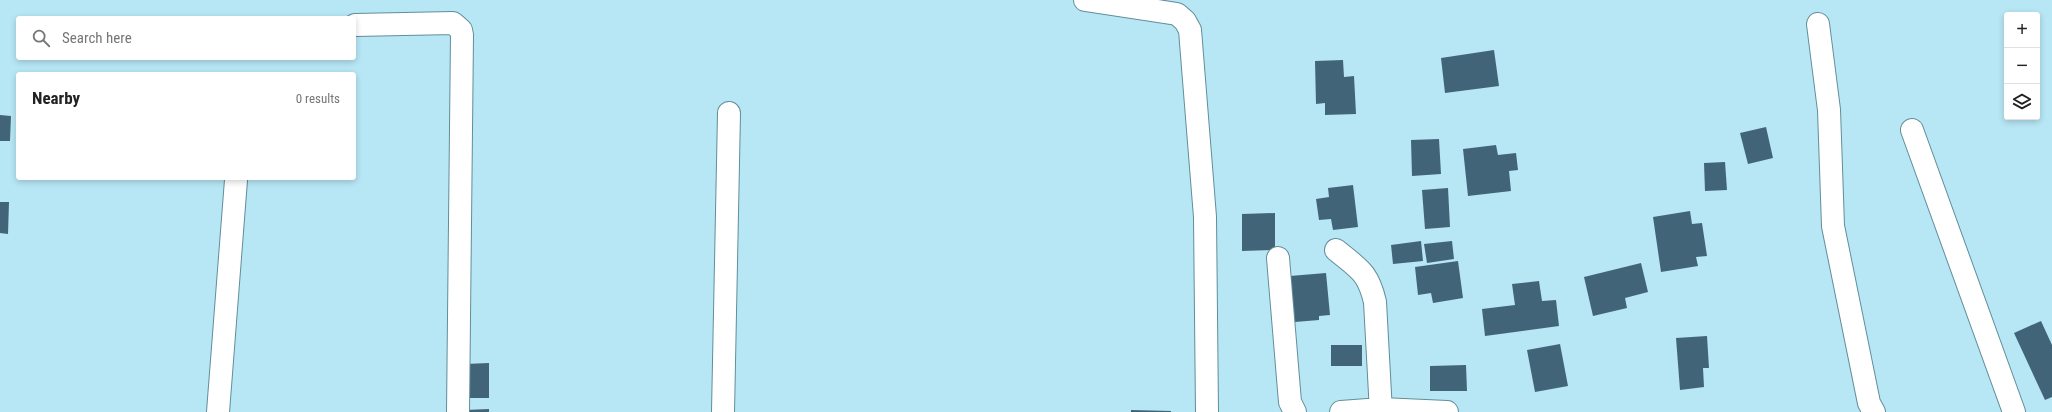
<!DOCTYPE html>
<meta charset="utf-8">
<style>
:root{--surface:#fff;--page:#f6f6f6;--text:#222;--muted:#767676;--line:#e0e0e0}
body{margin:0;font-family:"Roboto Condensed",sans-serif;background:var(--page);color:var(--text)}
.controls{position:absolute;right:12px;top:12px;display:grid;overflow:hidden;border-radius:4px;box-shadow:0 2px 6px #0003}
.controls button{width:36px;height:36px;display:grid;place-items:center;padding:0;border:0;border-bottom:1px solid var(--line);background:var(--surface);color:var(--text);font:20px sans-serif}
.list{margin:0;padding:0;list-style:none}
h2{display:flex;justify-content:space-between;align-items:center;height:52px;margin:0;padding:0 16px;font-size:17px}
h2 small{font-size:13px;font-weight:400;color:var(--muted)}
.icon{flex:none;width:22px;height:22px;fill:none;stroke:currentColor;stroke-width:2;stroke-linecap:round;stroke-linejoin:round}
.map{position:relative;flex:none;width:2052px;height:412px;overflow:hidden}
.search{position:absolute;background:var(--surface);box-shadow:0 2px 6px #0003;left:16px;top:16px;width:340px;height:44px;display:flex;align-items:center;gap:10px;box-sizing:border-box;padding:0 14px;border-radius:4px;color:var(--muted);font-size:15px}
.panel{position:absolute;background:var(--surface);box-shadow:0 2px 6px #0003;left:16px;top:72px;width:340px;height:108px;border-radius:4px}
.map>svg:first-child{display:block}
.building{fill:#426479}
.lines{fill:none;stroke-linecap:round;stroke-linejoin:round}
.minor-casing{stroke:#618e9a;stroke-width:24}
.minor{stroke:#fff;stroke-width:22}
</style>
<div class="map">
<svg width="2052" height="412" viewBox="0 0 2052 412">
<rect width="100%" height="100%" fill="#b7e6f4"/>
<path class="building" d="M1494,50L1499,86L1445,93L1441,58Z
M1343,60L1344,77L1354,76L1356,114L1325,115V103L1316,104L1315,61Z
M0,115L11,116L10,141H0Z
M1766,127L1773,158L1748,164L1740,133Z
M1439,139L1441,174L1412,176L1411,140Z
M1496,145L1498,155L1516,153L1518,170L1509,171L1511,191L1468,196L1463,149Z
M1725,162L1727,190L1705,191L1704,163Z
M1353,185L1358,227L1333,230L1331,219L1319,220L1316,199L1329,197L1328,188Z
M1448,188L1450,227L1425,229L1422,190Z
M0,202H9L8,234L0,233Z
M1690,211L1692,224L1702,223L1707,256L1696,257L1698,266L1661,272L1653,217Z
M1275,213V250L1242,251V214Z
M1421,241L1423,261L1393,264L1391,245Z
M1452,241L1454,259L1427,263L1424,244Z
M1458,261L1463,298L1433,303L1431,293L1418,295L1415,267Z
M1641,263L1648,292L1625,298L1627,308L1593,316L1584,277Z
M1326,273L1330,315L1319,316V320L1295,322L1290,276Z
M1539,281L1542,301L1556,300L1559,326L1485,336L1482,309L1515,305L1512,284Z
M2041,321L2052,345V397L2045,400L2014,333Z
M1707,336L1709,368H1703L1704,387L1680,390L1676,338Z
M1560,344L1568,386L1535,392L1527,350Z
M1331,345H1362V366H1331Z
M489,363V398H466L465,364Z
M1466,365L1467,391H1430V366Z
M489,409V412H465V410Z
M1131,410L1171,411V412H1131Z"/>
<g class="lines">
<defs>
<path id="minor" d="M1085,0L1177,14L1185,21L1190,30L1205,217L1207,412
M1818,24L1829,110L1833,226L1869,403L1874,412
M355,25L453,23L461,30L462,35L458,412
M1912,130L2014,412
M1336,250C1359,269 1368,272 1375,302L1381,412
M1278,258L1290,402L1295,412
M218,412L236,180
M723,412L729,113
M1341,412L1381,409L1447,412"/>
</defs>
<use href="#minor" class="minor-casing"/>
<use href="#minor" class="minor"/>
</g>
</svg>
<div class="controls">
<button>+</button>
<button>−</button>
<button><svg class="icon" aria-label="layers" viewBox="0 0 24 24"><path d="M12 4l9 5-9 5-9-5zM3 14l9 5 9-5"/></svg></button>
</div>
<div class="search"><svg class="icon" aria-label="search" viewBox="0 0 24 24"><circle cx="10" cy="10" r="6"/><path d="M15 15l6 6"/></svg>Search here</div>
<section class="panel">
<h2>Nearby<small>0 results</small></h2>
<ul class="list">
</ul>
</section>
</div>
